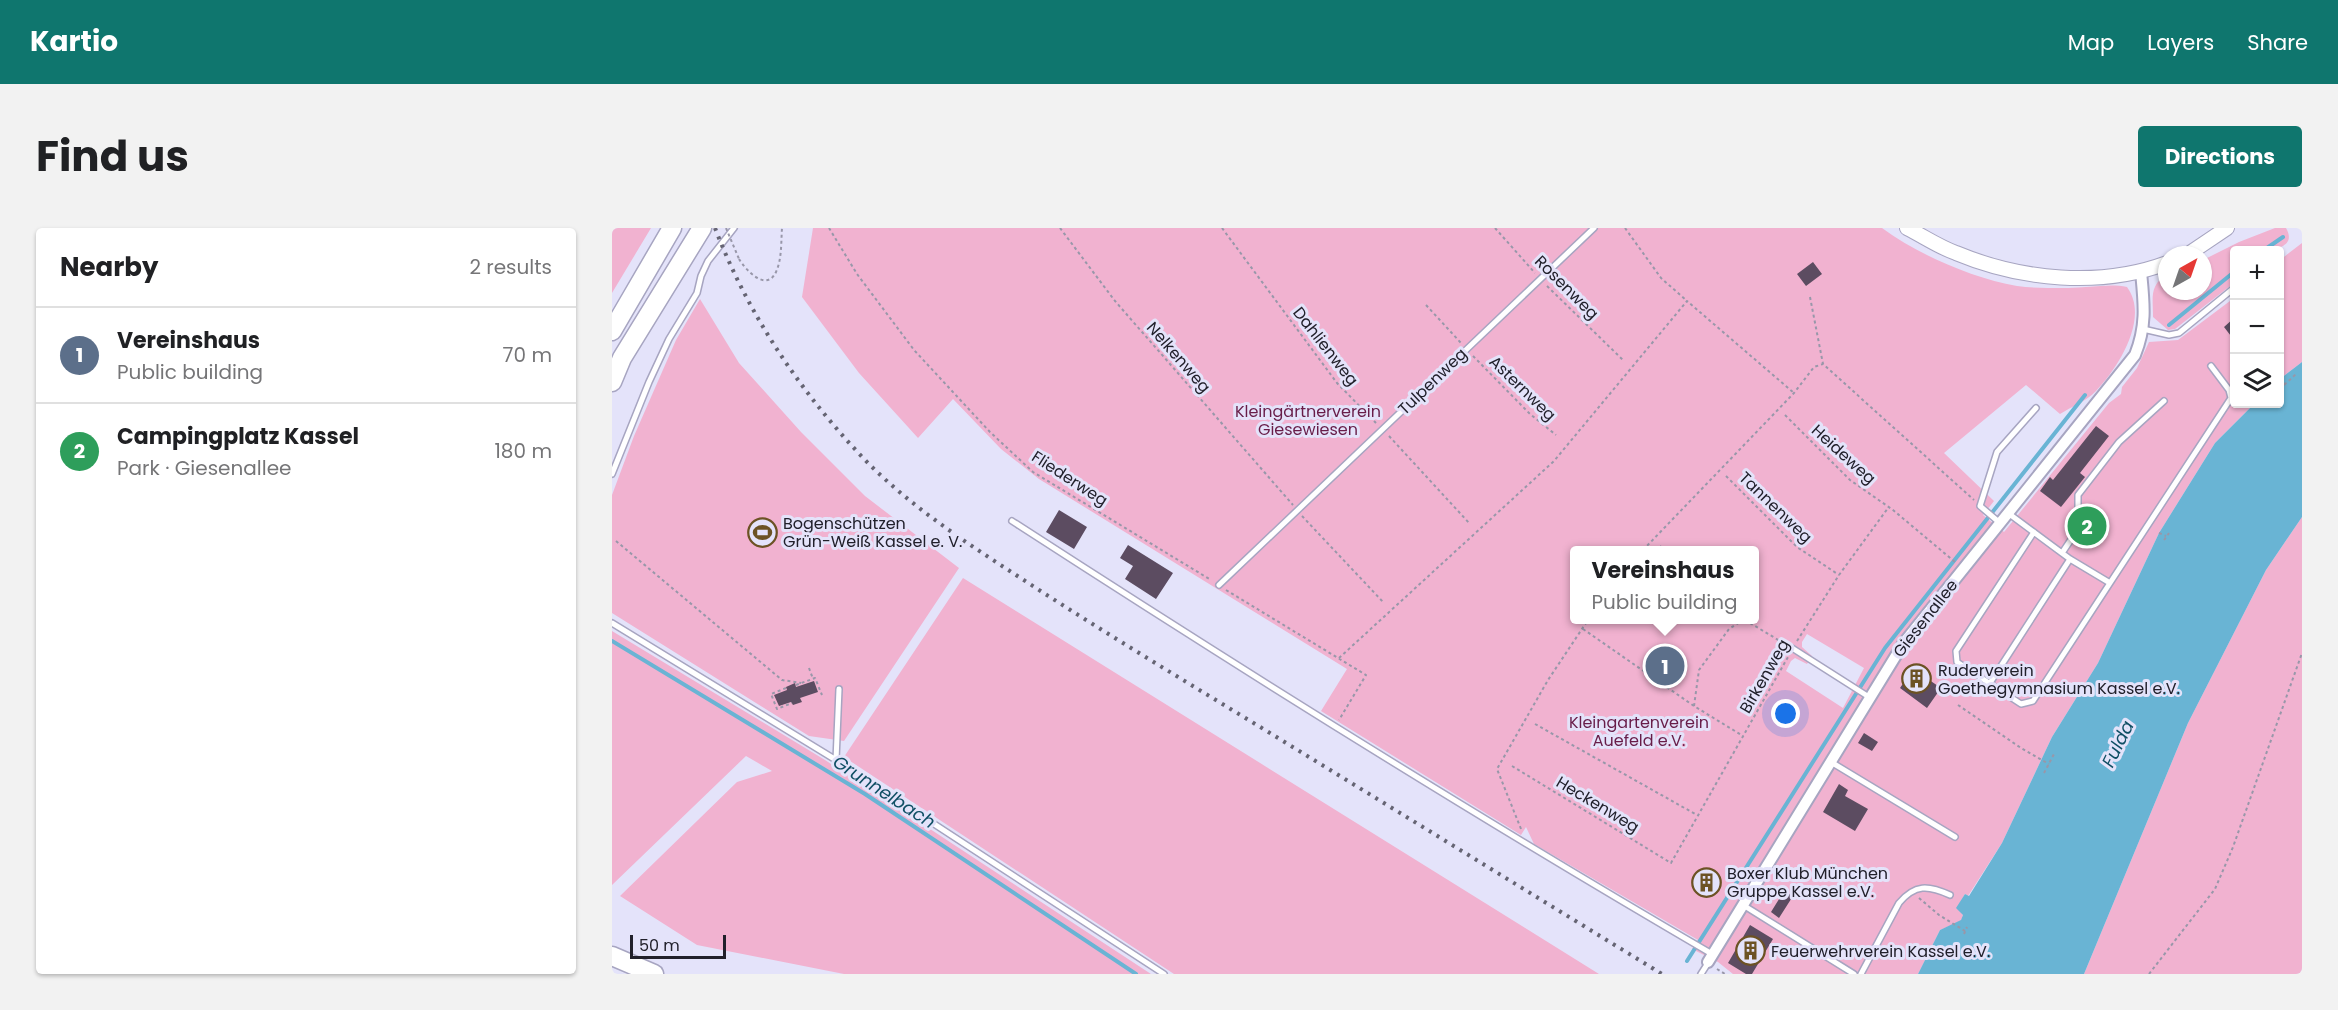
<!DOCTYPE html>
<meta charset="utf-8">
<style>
:root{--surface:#fff;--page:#f2f2f2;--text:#202124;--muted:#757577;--line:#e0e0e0;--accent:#0f766e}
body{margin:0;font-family:Poppins,sans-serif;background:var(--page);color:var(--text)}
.controls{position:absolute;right:18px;top:18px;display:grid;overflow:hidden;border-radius:6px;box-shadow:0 2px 4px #0004}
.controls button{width:54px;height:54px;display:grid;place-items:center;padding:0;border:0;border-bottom:2px solid var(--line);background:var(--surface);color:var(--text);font:30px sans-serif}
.compass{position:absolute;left:1546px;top:18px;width:54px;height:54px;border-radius:50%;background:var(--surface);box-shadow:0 2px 4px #0004;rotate:40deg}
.scale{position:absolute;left:18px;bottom:15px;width:96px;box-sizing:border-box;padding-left:6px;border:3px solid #21202b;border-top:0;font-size:16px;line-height:21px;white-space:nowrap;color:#21202b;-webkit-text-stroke:4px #e4e3fa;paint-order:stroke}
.you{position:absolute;left:1174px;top:486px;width:21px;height:21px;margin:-15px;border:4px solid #fff;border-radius:50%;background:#1a73e8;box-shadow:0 0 0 9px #1a73e833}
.badge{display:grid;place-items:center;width:39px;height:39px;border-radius:50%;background:var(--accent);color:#fff;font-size:20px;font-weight:700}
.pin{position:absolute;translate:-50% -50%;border:3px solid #fff;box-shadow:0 2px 6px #0006}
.popup{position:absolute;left:958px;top:318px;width:189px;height:78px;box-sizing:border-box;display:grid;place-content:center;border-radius:6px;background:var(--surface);filter:drop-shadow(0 2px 4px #0005);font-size:20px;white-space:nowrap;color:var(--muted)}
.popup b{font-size:22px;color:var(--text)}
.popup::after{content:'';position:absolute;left:50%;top:100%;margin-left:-12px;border:12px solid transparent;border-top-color:var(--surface)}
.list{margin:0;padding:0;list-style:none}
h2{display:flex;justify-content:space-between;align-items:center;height:78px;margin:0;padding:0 24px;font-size:26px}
h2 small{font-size:20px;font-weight:400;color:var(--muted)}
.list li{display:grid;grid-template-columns:39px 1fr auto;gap:18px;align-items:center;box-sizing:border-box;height:96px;padding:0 24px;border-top:2px solid var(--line)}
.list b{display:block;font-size:22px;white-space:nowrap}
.list p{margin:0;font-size:20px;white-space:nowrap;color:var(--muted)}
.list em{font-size:20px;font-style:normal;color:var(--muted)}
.icon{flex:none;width:33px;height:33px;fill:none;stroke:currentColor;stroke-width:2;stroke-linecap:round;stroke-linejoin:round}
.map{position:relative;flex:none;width:1690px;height:746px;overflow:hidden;border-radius:6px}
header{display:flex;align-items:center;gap:36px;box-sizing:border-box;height:84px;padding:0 30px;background:var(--accent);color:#fff}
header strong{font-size:28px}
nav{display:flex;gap:33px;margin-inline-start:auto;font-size:21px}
.intro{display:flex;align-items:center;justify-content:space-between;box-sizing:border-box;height:144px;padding:0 36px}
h1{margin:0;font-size:42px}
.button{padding:15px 27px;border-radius:6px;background:var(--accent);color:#fff;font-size:21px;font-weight:700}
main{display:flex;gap:36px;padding:0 36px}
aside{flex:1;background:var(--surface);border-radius:6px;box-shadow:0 2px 4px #0004}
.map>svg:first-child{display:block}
.green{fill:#f1b2d0;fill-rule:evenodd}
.water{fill:#69b4d4}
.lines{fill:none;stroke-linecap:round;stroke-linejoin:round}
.stream{stroke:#69b4d4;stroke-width:4}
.building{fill:#5c4c61}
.lane-casing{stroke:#a7a5c1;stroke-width:8}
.street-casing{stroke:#a7a5c1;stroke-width:14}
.secondary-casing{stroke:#a7a5c1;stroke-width:16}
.highway-casing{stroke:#a7a5c1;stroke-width:21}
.path{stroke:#9897a9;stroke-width:2;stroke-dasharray:3 3;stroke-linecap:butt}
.lane{stroke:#fff;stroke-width:5}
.street{stroke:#fff;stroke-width:10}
.secondary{stroke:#fff;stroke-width:14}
.highway{stroke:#fff;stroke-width:18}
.rail{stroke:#656473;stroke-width:4;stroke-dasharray:3 6;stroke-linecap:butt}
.path-bridge{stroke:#9897a9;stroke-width:2;stroke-dasharray:3 3;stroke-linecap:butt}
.labels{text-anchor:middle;stroke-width:6;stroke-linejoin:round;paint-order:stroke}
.street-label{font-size:16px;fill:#21202b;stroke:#e4e3fa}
.park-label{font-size:16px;fill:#681d49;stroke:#e4e3fa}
.poi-label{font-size:16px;fill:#21202b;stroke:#e4e3fa;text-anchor:start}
.water-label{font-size:18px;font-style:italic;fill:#104f65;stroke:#e4e3fa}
</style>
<header>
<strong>Kartio</strong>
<nav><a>Map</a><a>Layers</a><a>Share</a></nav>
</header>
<div class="intro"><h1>Find us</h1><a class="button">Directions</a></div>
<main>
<aside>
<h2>Nearby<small>2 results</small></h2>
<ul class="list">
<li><span class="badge" style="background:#5c6f8a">1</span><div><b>Vereinshaus</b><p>Public building</p></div><em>70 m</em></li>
<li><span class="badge" style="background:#2e9e5b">2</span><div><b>Campingplatz Kassel</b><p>Park · Giesenallee</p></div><em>180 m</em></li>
</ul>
</aside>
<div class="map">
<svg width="1690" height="746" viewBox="0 0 1690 746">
<rect width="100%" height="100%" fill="#e4e3fa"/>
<path class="green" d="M0,0H39L0,65Z
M201,0H1270C1307,27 1360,50 1405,58C1420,60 1436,60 1451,60C1472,61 1495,55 1515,59C1538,90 1506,140 1484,163C1475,173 1459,179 1448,186L1414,157L1332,225L1382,273L1371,287L1392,304L1497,175L1509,166L1510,159L1525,140L1537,114L1566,112L1622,70V176H1642L1603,215L1547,305L1486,435L1440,509L1390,615L1356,668L1353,666L1345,680L1351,687L1349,693L1328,702L1306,746H1121L1106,734L1080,721L1086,712L922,616L914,599L909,607L709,483L735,441L427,251L389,221L341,171L306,210L247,145L190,69ZM963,322H1143V392H963ZM1195,406L1252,440L1231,480L1174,443L1179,433L1183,430L1195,436L1200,428L1190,419V414Z
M1663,0H1674C1690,28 1635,22 1622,22V55L1563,101L1556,102L1541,89C1541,68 1537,59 1555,45V63H1591V32L1627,14Z
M1690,15V134L1668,151V32Z
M88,71L127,135L189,204L253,268L347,340L232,513L197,508L0,385V267L22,208L64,112Z
M1690,289V746H1472L1576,495L1654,342Z
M351,350L987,746H562L232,529Z
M0,403L213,532L539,746H232L85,717L8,668L125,554L160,543L134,528L0,657Z"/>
<path class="water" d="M1690,134V289L1654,342L1576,495L1472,746H1306L1328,702L1349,692L1351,687L1344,680L1353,666L1357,668L1390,615L1440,509L1486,435L1547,305L1603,215L1642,176H1668V151Z"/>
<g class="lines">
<path class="stream" d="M1652,22L1671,9
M1557,97L1622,44
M0,413L253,566L524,746
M1075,733L1273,420L1473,167"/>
</g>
<path class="building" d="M1201,34L1210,46L1194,58L1185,46Z
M1622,90V112L1612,99Z
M1484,198L1497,208L1468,245L1473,249L1449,279L1428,263L1438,249L1441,252Z
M447,282L475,299L462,321L434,304Z
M516,317L561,345L544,371L513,351L521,338L508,330Z
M1052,428L1063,437L1055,449L1043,440Z
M1301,441L1329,460L1315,480L1288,460Z
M202,453L206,464L188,470L190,474L181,477L179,474L167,478L162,467L175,462L174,459L183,455L184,459Z
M1252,505L1266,514L1260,523L1246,515Z
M1227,556L1236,562L1233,568L1256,581L1243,603L1211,584Z
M1091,641L1107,652L1098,666L1081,655Z
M1172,663L1181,668L1167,690L1159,684Z
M1138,697L1161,711L1140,746H1134L1116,735Z"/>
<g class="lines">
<defs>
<path id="lane" d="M1531,101L1557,107L1567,105L1622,60
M0,246L37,154L57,111L85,65L89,48L96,33L122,0
M1396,285L1458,331L1498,355L1619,170L1617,162L1599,138
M400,293C630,442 863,588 1100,726
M1388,295L1368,278L1385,224L1424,180
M1422,304L1344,423L1345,434L1409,476L1421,473L1498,355
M1450,325L1466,301V267L1507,214L1552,173
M607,357L982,0
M0,395L224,532L552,746
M1180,420L1257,469
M1378,455L1458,331
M224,532L227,461
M1219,534L1343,609
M1131,677L1242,746
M1089,746L1096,735
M1249,746L1287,675C1303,656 1316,657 1338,667"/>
<path id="street" d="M1096,734L1291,416L1523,127C1535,97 1532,75 1529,44"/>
<path id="secondary" d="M1295,0C1311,8 1327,19 1344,25C1409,52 1488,60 1555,35
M1575,27L1615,0"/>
<path id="highway" d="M0,103L60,0
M0,154L10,130L90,0
M0,728L42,746"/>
</defs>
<use href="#lane" class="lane-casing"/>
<use href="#street" class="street-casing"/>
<use href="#secondary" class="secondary-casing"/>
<use href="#highway" class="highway-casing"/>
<path class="path" d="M217,0L245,46L302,122L378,204L421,244L599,352
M448,0L503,73L681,277
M610,0L725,155L764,195
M883,0L923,45
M1013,0L1049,50L1075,73
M127,31C133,41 154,65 164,44C170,31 169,14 170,0
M935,58L1012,133
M1198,69L1211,136L1362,272
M814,77L849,115
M1668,127V131
M861,128L918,186L944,207
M1668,150L1673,157
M1668,161L1685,145
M1173,187L1238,252L1281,282L1343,334
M777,208L858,296
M1114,248L1185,319L1227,347
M690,288L772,375
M1547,305L1554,308
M1552,312L1557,305
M4,313L170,452L189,455
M1048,318L1052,322
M1031,322L1182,165L1202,139L1211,136
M614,362L754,447L727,492
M1133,392L1173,416
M971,401L1082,478L1131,508
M1185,413L1227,347L1276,280
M727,430L942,233L1075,73L1182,165
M197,440L201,451
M184,457L203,450L210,467
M174,460L159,466L165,481L180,475
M1346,477L1409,520L1437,536
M1082,478L1087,442L1117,401L1131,392
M923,496L1085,587
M900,538L1059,635L1176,429
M1432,545L1442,526
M909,601L885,541L936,452L976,392
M1307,670L1327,687L1353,703
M1352,706L1355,699
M1105,741L1113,746
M1537,746L1603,661L1621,619L1690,425"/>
<use href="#lane" class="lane"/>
<use href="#street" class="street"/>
<use href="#secondary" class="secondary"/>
<use href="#highway" class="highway"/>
<path class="rail" d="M103,0C137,89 191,168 257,236C300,279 353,314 404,347C482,398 561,446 640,494C777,578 913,662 1050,746"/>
<path class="path-bridge" d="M114,0L127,31"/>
</g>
<defs>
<symbol id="stadium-ring" viewBox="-11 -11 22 22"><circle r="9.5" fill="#e4e3fa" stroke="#6c5224" stroke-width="1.5"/><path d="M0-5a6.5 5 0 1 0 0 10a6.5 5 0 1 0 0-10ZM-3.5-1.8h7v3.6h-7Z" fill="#6c5224"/></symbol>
<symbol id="building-ring" viewBox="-11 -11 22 22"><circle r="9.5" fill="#e4e3fa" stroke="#6c5224" stroke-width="1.5"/><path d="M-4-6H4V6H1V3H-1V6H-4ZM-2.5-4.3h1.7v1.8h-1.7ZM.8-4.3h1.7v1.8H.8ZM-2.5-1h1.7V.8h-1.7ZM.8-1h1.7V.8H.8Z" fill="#6c5224"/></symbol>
</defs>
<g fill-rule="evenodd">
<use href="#stadium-ring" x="134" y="288" width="33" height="33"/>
<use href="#building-ring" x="1288" y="434" width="33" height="33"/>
<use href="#building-ring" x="1078" y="638" width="33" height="33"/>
<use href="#building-ring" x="1122" y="706" width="33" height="33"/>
</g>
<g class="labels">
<g class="street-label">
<text transform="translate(955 59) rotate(45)" y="6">Rosenweg</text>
<text transform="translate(714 118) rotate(52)" y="6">Dahlienweg</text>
<text transform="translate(567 129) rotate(49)" y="6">Nelkenweg</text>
<text transform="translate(820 153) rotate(-44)" y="6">Tulpenweg</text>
<text transform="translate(911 160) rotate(44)" y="6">Asternweg</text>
<text transform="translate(1232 226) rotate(42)" y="6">Heideweg</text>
<text transform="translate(458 250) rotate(33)" y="6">Fliederweg</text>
<text transform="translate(1164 279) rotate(44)" y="6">Tannenweg</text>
<text transform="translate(1313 390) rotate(-52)" y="6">Giesenallee</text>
<text transform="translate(1152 448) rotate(-60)" y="6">Birkenweg</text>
<text transform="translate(986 576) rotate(31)" y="6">Heckenweg</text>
</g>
<g class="park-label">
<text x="696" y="189">Kleingärtnerverein<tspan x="696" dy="18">Giesewiesen</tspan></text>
<text x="1027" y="500">Kleingartenverein<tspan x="1027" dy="18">Auefeld e.V.</tspan></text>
</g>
<g class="poi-label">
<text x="171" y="301">Bogenschützen<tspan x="171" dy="18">Grün-Weiß Kassel e. V.</tspan></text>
<text x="1326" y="448">Ruderverein<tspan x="1326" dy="18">Goethegymnasium Kassel e.V.</tspan></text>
<text x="1115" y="651">Boxer Klub München<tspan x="1115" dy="18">Gruppe Kassel e.V.</tspan></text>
<text x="1159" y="729">Feuerwehrverein Kassel e.V.</text>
</g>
<g class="water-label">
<text transform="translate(1506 516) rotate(-64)" y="6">Fulda</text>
<text transform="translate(272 564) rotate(33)" y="6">Grunnelbach</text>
</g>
</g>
</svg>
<div class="controls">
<button>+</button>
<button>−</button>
<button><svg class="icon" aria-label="layers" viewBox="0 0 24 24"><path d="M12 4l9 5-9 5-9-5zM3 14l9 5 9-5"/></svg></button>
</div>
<svg class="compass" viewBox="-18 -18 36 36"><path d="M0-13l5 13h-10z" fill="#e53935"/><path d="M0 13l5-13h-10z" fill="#757577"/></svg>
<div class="scale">50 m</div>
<div class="you"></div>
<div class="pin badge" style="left:1053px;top:438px;background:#5c6f8a">1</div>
<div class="popup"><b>Vereinshaus</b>Public building</div>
<div class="pin badge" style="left:1475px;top:298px;background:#2e9e5b">2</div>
</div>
</main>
